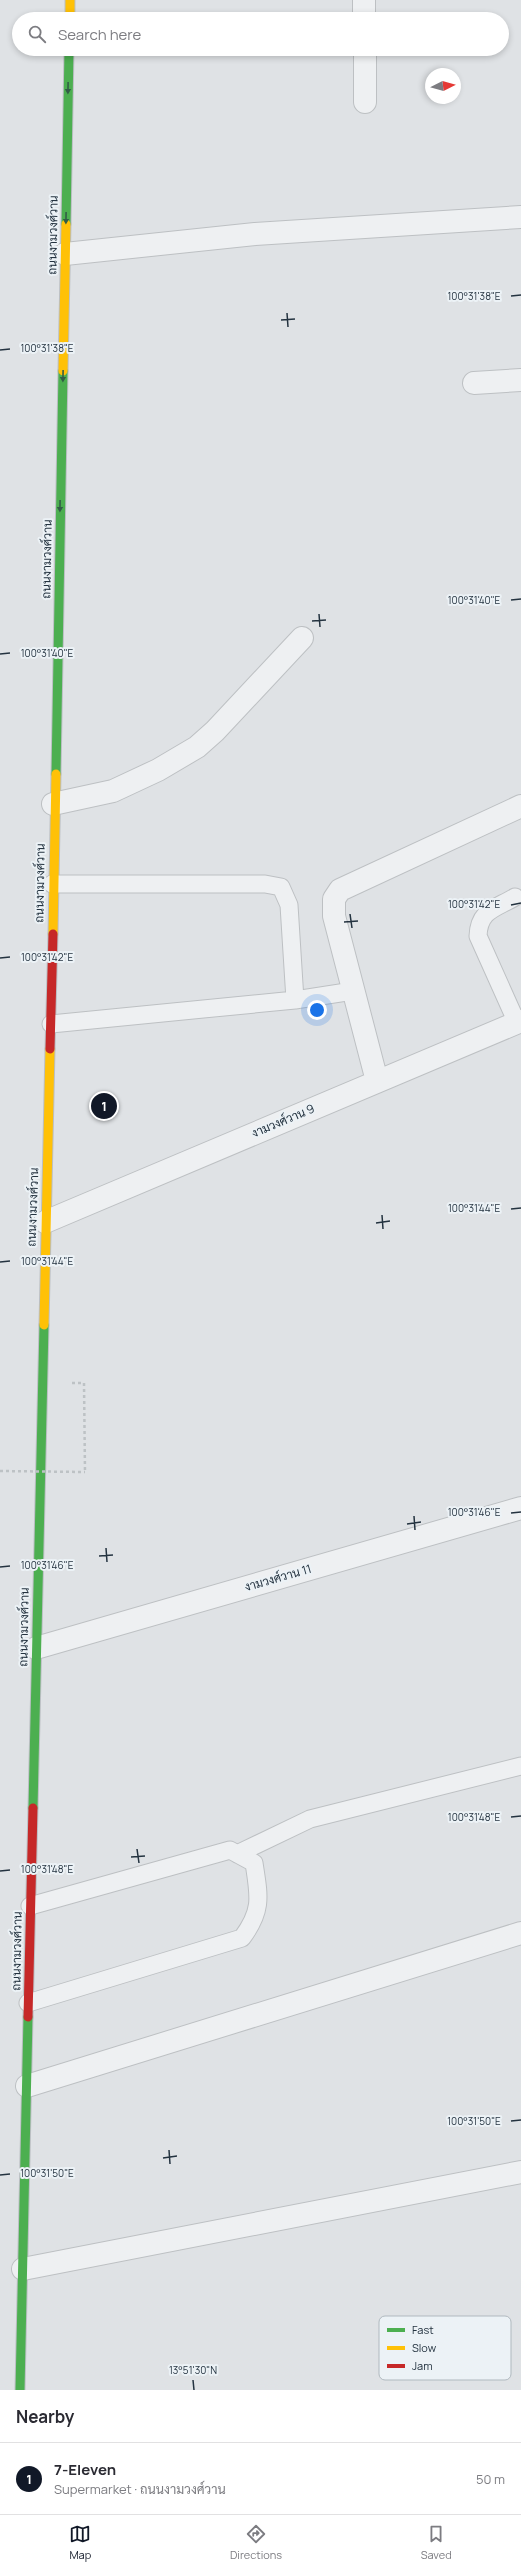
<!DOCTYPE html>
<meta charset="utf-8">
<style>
:root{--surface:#fff;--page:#f7f7f7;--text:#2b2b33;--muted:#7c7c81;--line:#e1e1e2;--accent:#111827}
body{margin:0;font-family:Manrope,Sarabun,sans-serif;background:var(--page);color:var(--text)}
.compass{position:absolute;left:425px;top:68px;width:36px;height:36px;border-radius:50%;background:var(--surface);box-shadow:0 2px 6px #0003;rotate:84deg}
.you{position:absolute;left:317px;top:1010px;width:14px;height:14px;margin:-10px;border:3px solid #fff;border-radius:50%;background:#1a73e8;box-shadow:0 0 0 6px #1a73e833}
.badge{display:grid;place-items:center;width:26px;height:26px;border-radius:50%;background:var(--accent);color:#fff;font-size:13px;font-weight:700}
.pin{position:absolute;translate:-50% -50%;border:2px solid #fff;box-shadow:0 1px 4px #0006}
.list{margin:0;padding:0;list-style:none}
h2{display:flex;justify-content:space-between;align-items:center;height:52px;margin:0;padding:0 16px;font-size:17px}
h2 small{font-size:13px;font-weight:400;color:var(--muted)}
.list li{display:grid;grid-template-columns:26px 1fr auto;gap:12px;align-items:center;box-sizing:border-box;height:72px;padding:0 16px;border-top:1px solid var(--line)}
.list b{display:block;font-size:15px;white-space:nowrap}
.list p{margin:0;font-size:13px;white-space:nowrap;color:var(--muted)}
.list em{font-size:13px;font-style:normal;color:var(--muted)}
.icon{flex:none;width:22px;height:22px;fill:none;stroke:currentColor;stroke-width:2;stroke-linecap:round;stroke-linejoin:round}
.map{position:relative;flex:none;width:521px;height:2390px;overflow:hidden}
.search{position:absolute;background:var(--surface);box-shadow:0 2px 6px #0003;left:12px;right:12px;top:12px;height:44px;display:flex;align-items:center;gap:10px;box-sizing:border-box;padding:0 14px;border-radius:22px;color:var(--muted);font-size:15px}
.sheet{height:124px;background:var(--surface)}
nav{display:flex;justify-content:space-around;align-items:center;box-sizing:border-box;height:56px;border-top:1px solid var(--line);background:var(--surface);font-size:11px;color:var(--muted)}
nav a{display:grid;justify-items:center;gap:2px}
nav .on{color:var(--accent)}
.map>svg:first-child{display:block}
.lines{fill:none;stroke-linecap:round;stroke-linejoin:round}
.lane-casing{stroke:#bdc0c3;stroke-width:19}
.street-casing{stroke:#bdc0c3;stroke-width:24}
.fast-casing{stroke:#bbbfc3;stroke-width:11}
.slow-casing{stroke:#bbbfc3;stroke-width:11}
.jam-casing{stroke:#bbbfc3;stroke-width:11}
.path{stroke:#bdc2c5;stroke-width:2.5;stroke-dasharray:3 3;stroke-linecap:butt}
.lane{stroke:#eef0f2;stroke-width:17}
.street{stroke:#eef0f2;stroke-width:22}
.fast{stroke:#4caf50;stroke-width:9}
.slow{stroke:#ffc107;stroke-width:9}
.jam{stroke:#c62828;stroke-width:9}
.path-bridge{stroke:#bdc2c5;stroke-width:2.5;stroke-dasharray:3 3;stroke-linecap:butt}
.oneway{fill:#325e46}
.ticks{fill:none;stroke:#243340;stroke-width:1.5}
.labels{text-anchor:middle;stroke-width:4;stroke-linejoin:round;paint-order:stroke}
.street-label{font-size:12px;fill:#243340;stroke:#ecf2f6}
.key{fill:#ecf2f6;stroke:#b0b9bf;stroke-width:1}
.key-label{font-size:11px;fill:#243340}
.ticks-label{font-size:10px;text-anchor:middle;fill:#243340;stroke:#ecf2f6;stroke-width:4;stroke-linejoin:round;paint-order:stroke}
</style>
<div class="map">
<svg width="521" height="2390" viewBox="0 0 521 2390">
<rect width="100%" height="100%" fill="#dfe2e5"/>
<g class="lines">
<defs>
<path id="lane" d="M515,897C495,909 479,910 478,936L517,1023
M295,1000L353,991
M51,1024L295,1000L289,905L281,887L265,884H52
M237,1854L310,1819L521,1766
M28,2003L242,1938C263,1910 259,1896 254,1863L230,1850L30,1906"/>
<path id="street" d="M364,0V19
M365,49V102
M65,254L255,234L521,217
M474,383L521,380
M53,804L113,791L158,770L197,747L215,731L302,638
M377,1081L334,916V899L340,890L521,806
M45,1222L521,1021
M36,1648L521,1508
M27,2086L521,1933
M23,2269L521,2172"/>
<path id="fast" d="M66,224L69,49
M56,774L63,371
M33,1808L44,1325
M20,2390L28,2017"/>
<path id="slow" d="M70,0V19
M63,371L66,224
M53,934L56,774
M44,1325L50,1049"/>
<path id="jam" d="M50,1049L53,934
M28,2017L33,1808"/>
</defs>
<use href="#lane" class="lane-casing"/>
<use href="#street" class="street-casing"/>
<use href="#fast" class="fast-casing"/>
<use href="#slow" class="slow-casing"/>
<use href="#jam" class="jam-casing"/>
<path class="path" d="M72,1383H84L85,1472"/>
<use href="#lane" class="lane"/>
<use href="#street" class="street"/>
<use href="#fast" class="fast"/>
<use href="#slow" class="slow"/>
<use href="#jam" class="jam"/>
<path class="path-bridge" d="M0,1471L85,1472"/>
</g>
<defs><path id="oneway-solid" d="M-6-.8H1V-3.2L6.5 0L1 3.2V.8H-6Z"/></defs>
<g class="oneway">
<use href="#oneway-solid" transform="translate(68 88) rotate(91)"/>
<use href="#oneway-solid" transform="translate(66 218) rotate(91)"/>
<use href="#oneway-solid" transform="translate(63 376) rotate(91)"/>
<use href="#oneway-solid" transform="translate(60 506) rotate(91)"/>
</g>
<path class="ticks" d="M511,296L521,295M287,313L288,327M281,320L295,319M0,350L10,349M511,600L521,599M319,614L320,627M312,621L326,620M0,654L10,653M511,905L521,903M350,914L352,928M344,922L358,921M0,958L10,957M511,1209L521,1208M382,1215L383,1229M376,1223L390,1221M0,1262L10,1261M511,1513L521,1512M414,1516L415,1530M407,1524L421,1522M106,1548L107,1562M99,1556L113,1555M0,1567L10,1566M511,1817L521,1816M137,1849L139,1863M131,1857L145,1856M0,1871L10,1870M511,2121L521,2120M169,2150L170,2164M163,2158L177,2156M0,2175L10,2174M193,2380L194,2390"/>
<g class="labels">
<g class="street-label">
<text transform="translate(53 235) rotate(-89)" y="4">ถนนงามวงศ์วาน</text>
<text transform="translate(47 559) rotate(-89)" y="4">ถนนงามวงศ์วาน</text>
<text transform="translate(40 883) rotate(-89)" y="4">ถนนงามวงศ์วาน</text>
<text transform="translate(283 1121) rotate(-23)" y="4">งามวงศ์วาน 9</text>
<text transform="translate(33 1207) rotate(-88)" y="4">ถนนงามวงศ์วาน</text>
<text transform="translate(278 1578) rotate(-16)" y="4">งามวงศ์วาน 11</text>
<text transform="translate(24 1627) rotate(-89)" y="4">ถนนงามวงศ์วาน</text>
<text transform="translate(17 1951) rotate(-89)" y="4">ถนนงามวงศ์วาน</text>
</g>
</g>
<rect x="379" y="2316" width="132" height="64" rx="6" class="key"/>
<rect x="387" y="2328" width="18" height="4" fill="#4caf50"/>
<rect x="387" y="2346" width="18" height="4" fill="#ffc107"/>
<rect x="387" y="2364" width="18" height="4" fill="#c62828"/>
<g class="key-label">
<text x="412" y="2334">Fast</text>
<text x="412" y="2352">Slow</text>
<text x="412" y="2370">Jam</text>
</g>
<g class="ticks-label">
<text x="474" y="300">100°31'38"E</text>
<text x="47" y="352">100°31'38"E</text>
<text x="474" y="604">100°31'40"E</text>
<text x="47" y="657">100°31'40"E</text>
<text x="474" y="908">100°31'42"E</text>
<text x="47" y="961">100°31'42"E</text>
<text x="474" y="1212">100°31'44"E</text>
<text x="47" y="1265">100°31'44"E</text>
<text x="474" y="1516">100°31'46"E</text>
<text x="47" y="1569">100°31'46"E</text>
<text x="474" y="1821">100°31'48"E</text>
<text x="47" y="1873">100°31'48"E</text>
<text x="474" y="2125">100°31'50"E</text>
<text x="47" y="2177">100°31'50"E</text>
<text x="193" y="2374">13°51'30"N</text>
</g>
</svg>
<svg class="compass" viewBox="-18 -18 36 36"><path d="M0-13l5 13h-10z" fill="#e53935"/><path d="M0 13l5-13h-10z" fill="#7c7c81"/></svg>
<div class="you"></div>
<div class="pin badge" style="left:104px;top:1106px">1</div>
<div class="search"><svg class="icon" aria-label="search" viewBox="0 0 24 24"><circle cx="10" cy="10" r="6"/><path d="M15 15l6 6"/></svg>Search here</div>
</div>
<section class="sheet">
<h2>Nearby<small></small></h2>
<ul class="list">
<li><span class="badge">1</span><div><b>7-Eleven</b><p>Supermarket · ถนนงามวงศ์วาน</p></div><em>50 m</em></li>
</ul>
</section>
<nav>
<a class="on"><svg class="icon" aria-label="map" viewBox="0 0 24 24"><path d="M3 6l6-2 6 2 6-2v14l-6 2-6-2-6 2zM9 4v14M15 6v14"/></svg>Map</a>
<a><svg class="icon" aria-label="directions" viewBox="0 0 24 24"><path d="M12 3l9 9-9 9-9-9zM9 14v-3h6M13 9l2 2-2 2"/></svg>Directions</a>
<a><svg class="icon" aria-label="saved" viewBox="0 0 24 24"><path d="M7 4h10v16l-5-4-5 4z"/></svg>Saved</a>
</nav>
